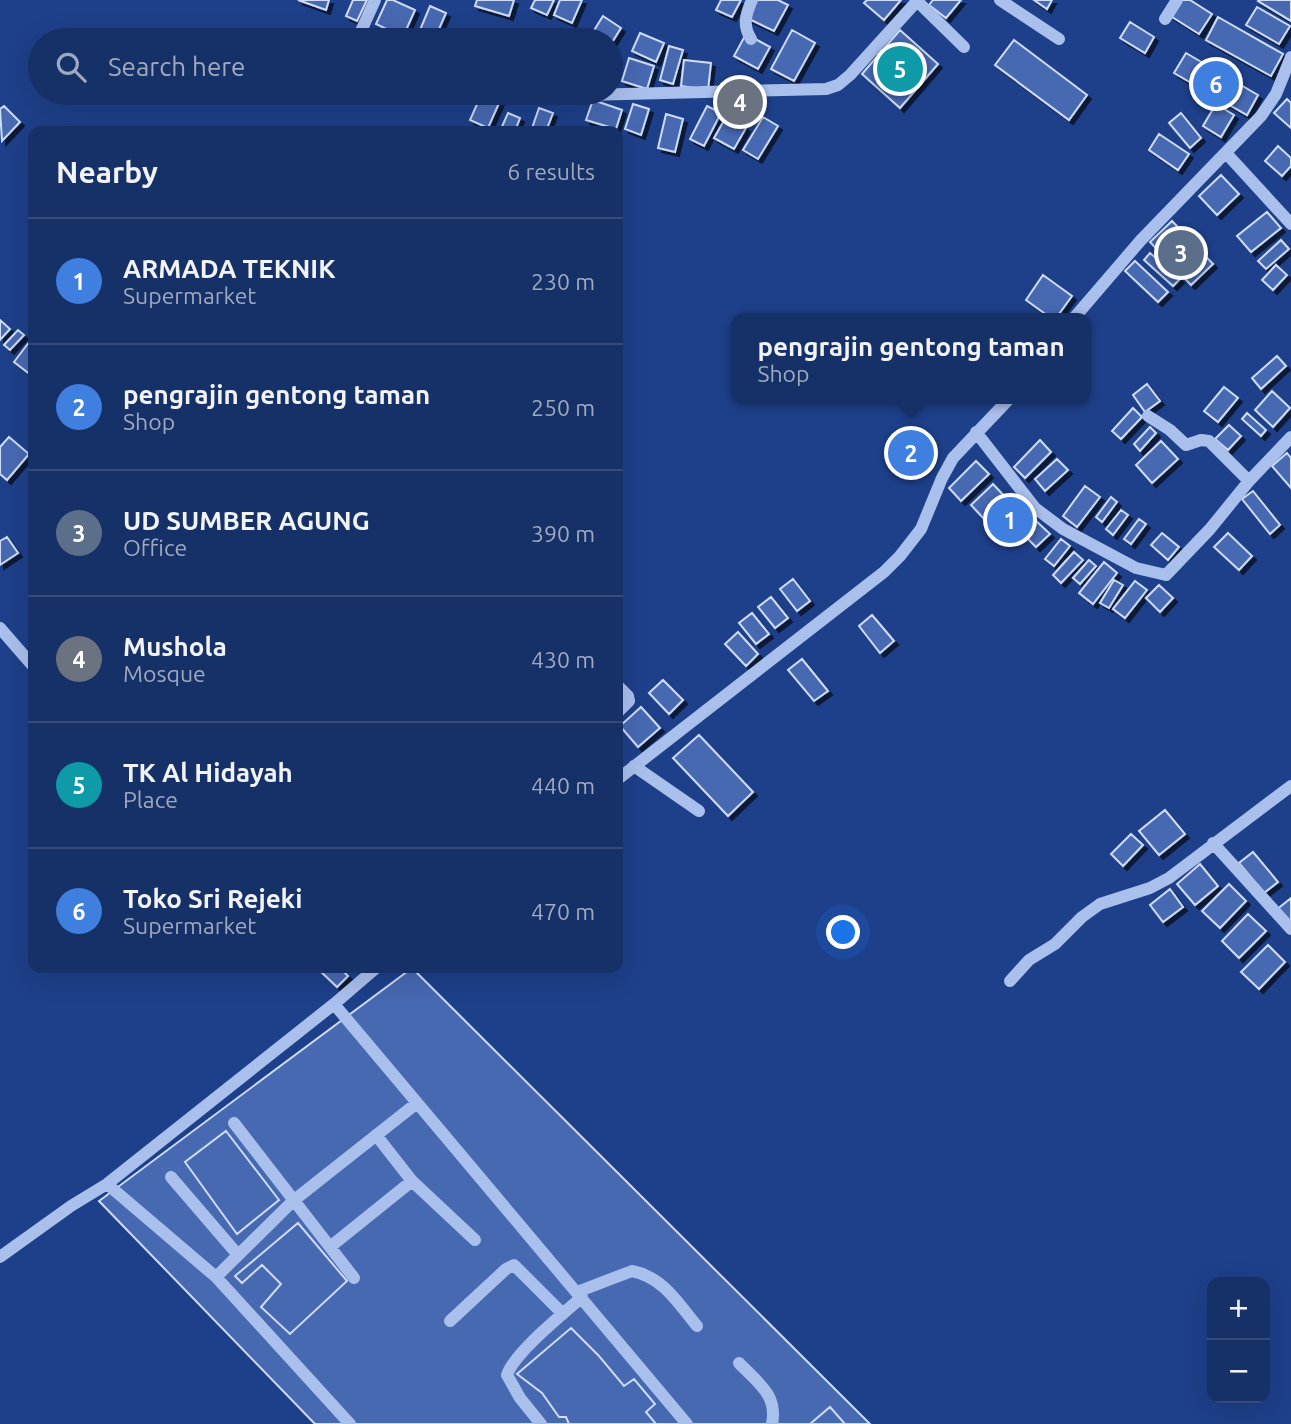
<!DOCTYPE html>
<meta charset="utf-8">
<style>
:root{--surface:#163068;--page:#1f386e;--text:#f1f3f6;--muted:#9ea9c0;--line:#354b7c;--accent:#fbe268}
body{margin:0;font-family:Ubuntu,sans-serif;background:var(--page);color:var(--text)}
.controls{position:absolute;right:21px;bottom:21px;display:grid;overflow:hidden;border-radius:14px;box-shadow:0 7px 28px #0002}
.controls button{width:63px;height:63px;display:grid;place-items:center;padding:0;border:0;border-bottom:2px solid var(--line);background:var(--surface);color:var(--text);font:35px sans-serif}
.you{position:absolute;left:844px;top:933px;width:24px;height:24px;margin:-18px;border:5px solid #fff;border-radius:50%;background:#1a73e8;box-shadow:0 0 0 10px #1a73e833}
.badge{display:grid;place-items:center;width:46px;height:46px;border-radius:50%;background:var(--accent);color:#fff;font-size:23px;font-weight:700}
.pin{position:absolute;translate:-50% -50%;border:4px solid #fff;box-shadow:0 2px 7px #0006}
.popup{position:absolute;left:731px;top:313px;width:360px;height:91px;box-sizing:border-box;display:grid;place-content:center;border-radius:14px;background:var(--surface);filter:drop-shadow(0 2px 5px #0005);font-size:23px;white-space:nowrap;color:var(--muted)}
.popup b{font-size:26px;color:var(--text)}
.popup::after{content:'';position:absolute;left:50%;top:100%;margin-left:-14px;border:14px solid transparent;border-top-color:var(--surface)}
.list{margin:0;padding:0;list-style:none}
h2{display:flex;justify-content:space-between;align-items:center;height:91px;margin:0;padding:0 28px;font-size:30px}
h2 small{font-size:23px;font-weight:400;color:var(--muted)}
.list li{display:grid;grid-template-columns:46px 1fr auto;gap:21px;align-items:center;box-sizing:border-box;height:126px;padding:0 28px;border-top:2px solid var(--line)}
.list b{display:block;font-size:26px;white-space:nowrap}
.list p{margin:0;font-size:23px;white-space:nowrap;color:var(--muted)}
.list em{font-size:23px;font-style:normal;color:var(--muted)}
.icon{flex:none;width:38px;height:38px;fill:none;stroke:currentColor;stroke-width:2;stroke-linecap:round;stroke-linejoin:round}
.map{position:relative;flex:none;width:1291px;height:1424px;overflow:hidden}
.search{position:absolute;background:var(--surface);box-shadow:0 7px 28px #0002;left:28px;top:28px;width:595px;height:77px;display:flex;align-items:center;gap:18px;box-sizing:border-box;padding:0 24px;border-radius:38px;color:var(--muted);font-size:26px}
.panel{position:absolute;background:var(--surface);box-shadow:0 7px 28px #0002;left:28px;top:126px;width:595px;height:847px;border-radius:14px}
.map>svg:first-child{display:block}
.building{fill:#4669b2;stroke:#cedcf8;stroke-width:2;filter:url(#shadow)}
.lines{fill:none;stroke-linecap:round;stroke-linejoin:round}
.minor{stroke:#a9bfec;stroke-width:12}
</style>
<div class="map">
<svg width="1291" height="1424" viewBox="0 0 1291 1424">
<defs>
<filter id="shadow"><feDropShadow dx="4" dy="4" stdDeviation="0" flood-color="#0009"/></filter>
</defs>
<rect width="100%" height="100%" fill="#1e408a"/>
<path class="building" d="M298,0H329L326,10Z
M353,0H367L357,21L346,16Z
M387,0H393L415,10L403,37L376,24Z
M477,0H514L509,16L475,6Z
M535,0H554L547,15L531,8Z
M560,0H582L572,23L554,15Z
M721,0H741L732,17L716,10Z
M756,0H778L788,5L774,31L747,18Z
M867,0H901L884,20L864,3Z
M933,0H961L946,18L929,5Z
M1034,0H1052L1047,9Z
M1178,0H1190L1212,14L1199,34L1169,15Z
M1259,0H1291V21L1258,1Z
M430,6L446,13L436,36L420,30Z
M1257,7L1290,26L1279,44L1246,25Z
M603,16L621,28L611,44V40H588Z
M1218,17L1283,54L1271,76L1206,40Z
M1130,22L1154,37L1145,53L1120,38Z
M792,30L815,43L794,81L771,69Z
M900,30L938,64L900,108L862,74Z
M640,33L664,43L656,62L632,51Z
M746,34L770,47L758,69L734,56Z
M1014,40L1087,95L1069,120L995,65Z
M669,46L683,50L673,84L660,80Z
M1186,53L1258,95L1247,115L1174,73Z
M629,58L654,66L647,89L622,81Z
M684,60L711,63L708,90L681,86Z
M482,93L500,101L488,128L470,120Z
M737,95L750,96L740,115L728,108Z
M1287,99L1291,103V128L1274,113Z
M593,100L622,110L616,129L586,120Z
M633,104L649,109L641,135L625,129Z
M1216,104L1234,115L1221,137L1203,126Z
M4,106L20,122L2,141L0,109Z
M707,106L721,113L704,146L690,139Z
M539,108L553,113L546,131H531Z
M508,113L520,118L515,131H500Z
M1181,113L1201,138L1190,148L1169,123Z
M666,114L683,119L675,152L658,148Z
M726,117L746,128L734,149L714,138Z
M763,117L778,126L758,159L743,150Z
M1159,134L1189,154L1178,170L1149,150Z
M1278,146L1291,158V166L1282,176L1265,161Z
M1221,175L1239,194L1217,215L1199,196Z
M1267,212L1281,228L1251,252L1237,236Z
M1172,221L1213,264L1191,285L1150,242Z
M1281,240L1289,249L1266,269L1258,261Z
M1150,253L1180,279L1173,286L1144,260Z
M1135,261L1168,292L1158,302L1125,271Z
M1276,265L1287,275L1273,290L1262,280Z
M1043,275L1072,296L1056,318H1051L1026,300Z
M0,320L10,329L0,340Z
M18,330L24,335L10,350L4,345Z
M33,337V372L31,375L14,362Z
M1277,356L1286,366L1261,389L1252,378Z
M1147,384L1160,401L1145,412L1133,395Z
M1224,387L1238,398L1218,422L1204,411Z
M1272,391L1290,408L1273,427L1255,410Z
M1133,408L1142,417L1121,439L1112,431Z
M1247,413L1266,430L1261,436L1242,419Z
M1229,425L1241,436L1228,450L1215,439Z
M1150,427L1156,433L1140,451L1134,444Z
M9,437L29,454L7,480L0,474V447Z
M902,437L930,454L921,469L893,452Z
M1040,440L1051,452L1025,478L1014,467Z
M1161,441L1178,459L1152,483L1136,465Z
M1287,453L1291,458V488L1272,466Z
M1057,459L1068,470L1045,491L1035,479Z
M976,461L989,474L961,501L949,488Z
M993,484L1007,499L985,520L971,505Z
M1085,486L1100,497L1077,527L1063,516Z
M1253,491L1280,525L1270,534L1242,499Z
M1111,497L1117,502L1102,522L1096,517Z
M1013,503L1027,517L1007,536L993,522Z
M1121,510L1128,515L1113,535L1106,529Z
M1033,518L1050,534L1036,547L1020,531Z
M1139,519L1146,524L1131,544L1124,539Z
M1162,533L1179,547L1168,560L1151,545Z
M1228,533L1252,556L1239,570L1214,547Z
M7,537L18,553L0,565V541Z
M1061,539L1070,546L1054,566L1045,559Z
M1074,552L1083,560L1061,583L1053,575Z
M1089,560L1096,566L1080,584L1073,578Z
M1104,562L1117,573L1093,604L1079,593Z
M793,579L810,601L797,611L780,589Z
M1114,580L1123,585L1109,608L1100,603Z
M1135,581L1147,590L1125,618L1113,609Z
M1159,585L1173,598L1160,612L1146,598Z
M771,597L788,618L775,628L758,607Z
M752,613L769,634L756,644L739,623Z
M872,615L894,641L880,653L859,626Z
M738,632L758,654L746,666L725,644Z
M802,659L828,691L814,701L788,670Z
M663,680L683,700L669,714L649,693Z
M641,707L660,728L638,747L620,726Z
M699,735L753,792L728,816L673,758Z
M1165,810L1185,834L1159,855L1139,831Z
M1131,834L1143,845L1123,866L1111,854Z
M1253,852L1278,882L1264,893L1239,863Z
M1200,864L1218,886L1195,905L1177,884Z
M1229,884L1246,901L1220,928L1202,911Z
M1170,889L1183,907L1163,922L1150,905Z
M1291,898V931L1275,911Z
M1248,914L1266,931L1239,958L1222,941Z
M1268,945L1285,962L1259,989L1241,972Z
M317,968H340L348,976L337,987Z
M412,968L870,1424H315L99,1201Z
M226,1131L279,1200L237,1234L185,1162Z
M298,1223L347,1281L290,1334L261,1307L281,1284L262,1265L242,1283L235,1276Z
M571,1328L599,1356L624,1386L634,1379L655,1404L646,1412L656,1424H569L566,1417H559L542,1393L517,1374Z
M830,1407L845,1424H810Z"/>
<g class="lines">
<path class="minor" d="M1000,0L1059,39
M917,1L964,47
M1165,19L1177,0
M751,39C742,25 746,14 752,0
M357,40L375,0
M349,93L546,96L826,89L838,85L850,75L918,0
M1226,153L1291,224
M1074,318L1141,240L1261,116L1276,94L1291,57
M1148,416L1170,430L1186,445L1201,440L1209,441L1249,481
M976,432L1035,508L1063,529L1136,568L1166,575L1210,529L1249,481L1291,437
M0,628L33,666
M618,686L628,696L629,701L618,712
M634,766L699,811
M618,779L884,572L900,556L921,529L942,478L953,458L1009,399
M1213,843L1291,929
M1010,981L1029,960L1055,944L1082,917L1100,904L1150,888L1169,878L1291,786
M334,1004L687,1424
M234,1123L354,1278
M376,1135L412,1181L475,1240
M171,1177L238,1255
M107,1184L216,1277L350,1424
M330,1247L412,1181
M0,1257L71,1206L107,1184L334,1004L376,968
M216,1277L293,1201L417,1103
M577,1292L632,1271C663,1277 678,1303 697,1326
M450,1321L506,1269L514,1265L563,1314
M739,1363C758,1383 778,1395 772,1424
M541,1424L520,1398L507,1375C514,1353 563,1314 582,1297"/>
</g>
</svg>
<div class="controls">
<button>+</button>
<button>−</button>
</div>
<div class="you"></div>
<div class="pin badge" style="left:1010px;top:520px;background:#3f7fe0">1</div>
<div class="pin badge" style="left:911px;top:453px;background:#3f7fe0">2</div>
<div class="popup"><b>pengrajin gentong taman</b>Shop</div>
<div class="pin badge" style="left:1181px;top:253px;background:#5c6f8a">3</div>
<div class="pin badge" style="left:740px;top:102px;background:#6b7280">4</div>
<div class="pin badge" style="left:900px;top:69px;background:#0f9aa8">5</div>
<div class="pin badge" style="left:1216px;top:84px;background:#3f7fe0">6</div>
<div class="search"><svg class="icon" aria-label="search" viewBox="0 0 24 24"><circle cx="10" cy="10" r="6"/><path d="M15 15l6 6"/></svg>Search here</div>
<section class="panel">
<h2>Nearby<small>6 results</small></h2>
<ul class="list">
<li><span class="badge" style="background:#3f7fe0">1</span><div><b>ARMADA TEKNIK</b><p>Supermarket</p></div><em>230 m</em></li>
<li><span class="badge" style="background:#3f7fe0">2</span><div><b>pengrajin gentong taman</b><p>Shop</p></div><em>250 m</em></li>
<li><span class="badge" style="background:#5c6f8a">3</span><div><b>UD SUMBER AGUNG</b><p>Office</p></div><em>390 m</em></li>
<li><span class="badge" style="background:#6b7280">4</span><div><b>Mushola</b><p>Mosque</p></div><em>430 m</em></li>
<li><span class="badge" style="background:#0f9aa8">5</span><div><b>TK Al Hidayah</b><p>Place</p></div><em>440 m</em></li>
<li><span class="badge" style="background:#3f7fe0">6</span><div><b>Toko Sri Rejeki</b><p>Supermarket</p></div><em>470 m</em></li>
</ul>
</section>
</div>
